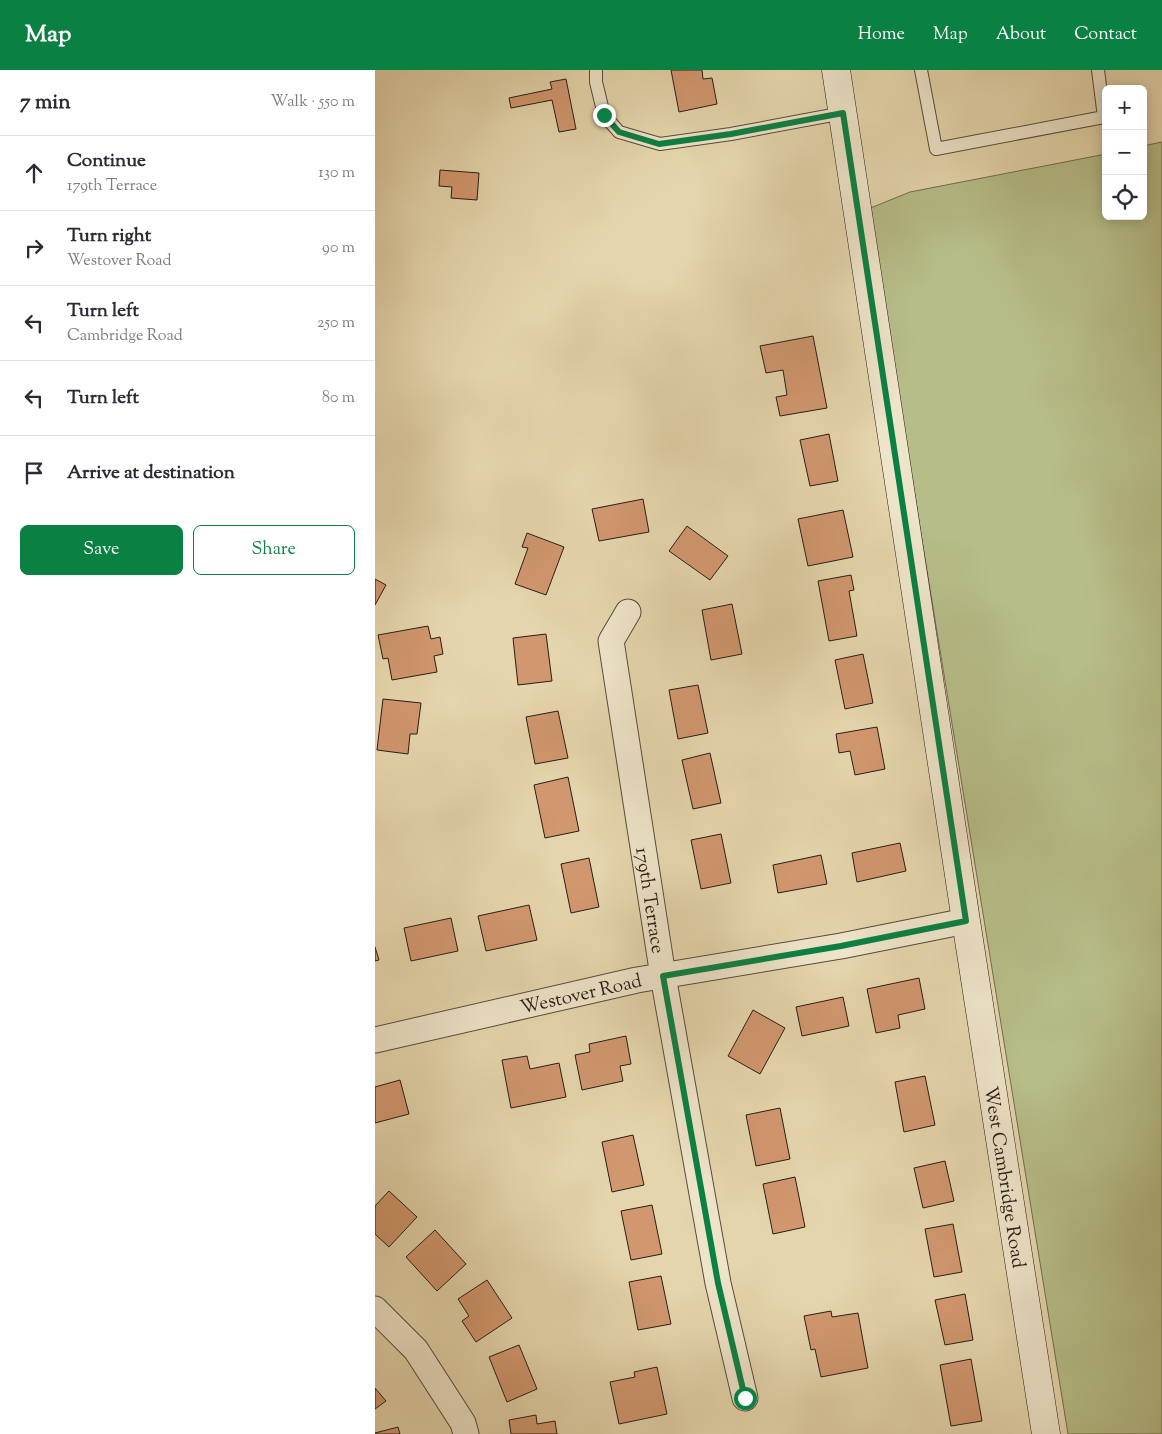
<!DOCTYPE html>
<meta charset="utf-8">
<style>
:root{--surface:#fff;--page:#f2f2f3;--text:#2b2b33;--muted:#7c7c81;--line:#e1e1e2;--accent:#0b8043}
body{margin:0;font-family:"Sorts Mill Goudy",serif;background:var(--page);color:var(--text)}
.controls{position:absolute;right:15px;top:15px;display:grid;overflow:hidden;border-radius:8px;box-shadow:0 2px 12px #0003}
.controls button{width:45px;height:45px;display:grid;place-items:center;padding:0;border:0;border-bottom:1px solid var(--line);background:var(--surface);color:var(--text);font:25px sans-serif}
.stop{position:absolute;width:15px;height:15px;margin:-11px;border:4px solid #0b8043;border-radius:50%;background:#fff}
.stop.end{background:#0b8043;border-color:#fff;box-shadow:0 1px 5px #0008}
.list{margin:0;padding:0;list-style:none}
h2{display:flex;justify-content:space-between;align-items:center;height:65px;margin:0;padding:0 20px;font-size:21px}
h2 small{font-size:16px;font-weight:400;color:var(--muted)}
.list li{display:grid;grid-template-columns:32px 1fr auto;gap:15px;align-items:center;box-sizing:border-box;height:75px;padding:0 20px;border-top:1px solid var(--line)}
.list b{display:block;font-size:19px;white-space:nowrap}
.list p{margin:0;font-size:16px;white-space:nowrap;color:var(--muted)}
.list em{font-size:16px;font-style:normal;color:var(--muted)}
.actions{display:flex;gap:10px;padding:15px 20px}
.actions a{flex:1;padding:11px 0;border:1px solid var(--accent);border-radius:8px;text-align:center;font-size:18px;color:var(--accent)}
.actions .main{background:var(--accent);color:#fff}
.icon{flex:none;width:28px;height:28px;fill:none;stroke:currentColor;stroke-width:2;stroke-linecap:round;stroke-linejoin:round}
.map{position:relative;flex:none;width:787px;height:1364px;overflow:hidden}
header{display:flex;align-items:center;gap:30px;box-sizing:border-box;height:70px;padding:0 25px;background:var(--accent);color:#fff}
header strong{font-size:24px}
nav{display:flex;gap:28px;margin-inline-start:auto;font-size:18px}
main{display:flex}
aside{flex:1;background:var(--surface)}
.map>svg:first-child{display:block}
.green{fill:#b6bd88;stroke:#706d50}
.building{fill:#d1976e;stroke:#291d17}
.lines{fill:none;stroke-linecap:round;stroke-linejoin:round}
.lane-casing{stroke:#584b3c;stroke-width:14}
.street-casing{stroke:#584b3c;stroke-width:27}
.secondary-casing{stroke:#291d17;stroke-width:29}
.lane{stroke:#eee4c9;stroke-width:12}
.street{stroke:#eee4c9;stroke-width:25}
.secondary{stroke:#eee4c9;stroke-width:28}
.route{stroke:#0b8043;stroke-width:6}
.labels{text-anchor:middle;stroke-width:4.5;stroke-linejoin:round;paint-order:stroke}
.street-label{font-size:19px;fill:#291d17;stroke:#eee4c9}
</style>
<header>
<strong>Map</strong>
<nav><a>Home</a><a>Map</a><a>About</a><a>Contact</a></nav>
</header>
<main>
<aside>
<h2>7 min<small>Walk · 550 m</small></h2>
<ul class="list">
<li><svg class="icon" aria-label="ahead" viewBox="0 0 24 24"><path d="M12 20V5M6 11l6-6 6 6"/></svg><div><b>Continue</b><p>179th Terrace</p></div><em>130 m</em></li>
<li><svg class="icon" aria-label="right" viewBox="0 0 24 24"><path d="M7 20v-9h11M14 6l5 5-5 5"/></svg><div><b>Turn right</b><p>Westover Road</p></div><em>90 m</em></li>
<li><svg class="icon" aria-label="left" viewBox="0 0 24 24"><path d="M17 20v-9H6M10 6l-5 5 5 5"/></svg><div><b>Turn left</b><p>Cambridge Road</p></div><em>250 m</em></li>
<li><svg class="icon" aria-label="left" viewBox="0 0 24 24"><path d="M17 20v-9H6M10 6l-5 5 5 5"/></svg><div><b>Turn left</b></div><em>80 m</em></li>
<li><svg class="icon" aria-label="arrive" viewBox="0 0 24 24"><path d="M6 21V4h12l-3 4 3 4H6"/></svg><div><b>Arrive at destination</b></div></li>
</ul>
<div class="actions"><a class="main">Save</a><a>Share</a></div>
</aside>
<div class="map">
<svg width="787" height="1364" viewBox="0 0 787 1364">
<rect width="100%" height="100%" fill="#e5d5ac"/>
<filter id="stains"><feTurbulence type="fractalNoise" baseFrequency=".004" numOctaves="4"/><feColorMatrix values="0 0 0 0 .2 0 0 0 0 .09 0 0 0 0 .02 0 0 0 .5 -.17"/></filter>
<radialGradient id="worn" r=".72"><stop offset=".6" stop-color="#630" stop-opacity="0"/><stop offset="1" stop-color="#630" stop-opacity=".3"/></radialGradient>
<path class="green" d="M787,72V1364H693L493,139L535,122L731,84V146H768V76Z"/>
<path class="building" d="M296,0H327L328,9L337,8L342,34L304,42Z
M191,9L201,59L184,62L177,30L136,38L134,28L177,19L175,12Z
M65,100L104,103L102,130L76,128L77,117L64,116Z
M438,266L452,338L405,346L401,327L412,325L408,300L391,303L385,276Z
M454,364L463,411L435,416L425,370Z
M268,429L274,462L224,471L217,439Z
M468,440L478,487L433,496L423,449Z
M312,456L353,486L335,510L294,481Z
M152,463L189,477L171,525L140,514L153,478L147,477Z
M476,505L479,520L474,521L482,566L454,571L443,511Z
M0,509L11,515L0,535Z
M357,534L367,584L336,590L327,540Z
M53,556L56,569L65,567L68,584L59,586L62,602L17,610L13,588L8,589L3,565Z
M171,564L177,611L143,615L138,568Z
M488,584L498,633L470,639L460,590Z
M323,615L333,663L303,669L294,620Z
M8,629L46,633L42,664H35L33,684L2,680Z
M183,641L193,688L160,694L151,647Z
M502,657L510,699L480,705L475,681L464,683L461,664Z
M335,683L346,733L318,739L307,690Z
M193,707L204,761L170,768L159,715Z
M346,764L356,813L326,819L316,770Z
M525,773L531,801L482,812L477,783Z
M446,785L452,814L403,823L398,795Z
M214,788L224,837L196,843L186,794Z
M154,835L162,870L111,881L103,846Z
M76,848L83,881L36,891L29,858Z
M0,877L4,890L0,891Z
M544,908L550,939L523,945L525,958L501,963L492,919Z
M468,927L474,956L427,966L421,937Z
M378,940L410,958L385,1004L353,986Z
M251,966L256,994L245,996L248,1011L207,1020L200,985L215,982L214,974Z
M152,986L155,999L184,993L191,1027L136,1038L127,990Z
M550,1006L560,1055L529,1062L520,1012Z
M25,1010L34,1044L0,1053V1017Z
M405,1038L415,1089L381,1096L371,1045Z
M258,1065L269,1115L237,1122L227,1072Z
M570,1091L579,1131L548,1138L539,1098Z
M420,1107L430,1157L398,1164L388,1114Z
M14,1121L42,1147L14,1177L0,1164V1136Z
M277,1135L287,1184L256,1190L246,1141Z
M578,1154L587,1202L559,1207L550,1159Z
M60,1160L91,1194L62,1221L31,1187Z
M286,1206L296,1254L263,1260L254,1212Z
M112,1210L137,1248L101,1272L87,1251L94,1246L83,1229Z
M590,1224L598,1270L570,1275L560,1230Z
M456,1241L457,1247L483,1243L493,1298L446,1307L440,1279L436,1280L429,1246Z
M144,1275L162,1319L132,1332L114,1287Z
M596,1289L607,1351L576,1356L565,1295Z
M282,1297L292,1344L244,1354L235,1312L260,1307L259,1302Z
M0,1318L11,1331L0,1339Z
M161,1345L162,1354L180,1351L182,1364H136L134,1350Z
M23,1357L25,1364H0V1363Z"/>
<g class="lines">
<defs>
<path id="lane" d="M221,0V12L229,45L244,62L285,74L356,64L468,43
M546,0L561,79L729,47L723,0"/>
<g id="street">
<path id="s1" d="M253,542L236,571L288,906L343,1213L370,1328"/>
<path id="s2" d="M0,970L262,910L466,876L591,851"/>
<path d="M0,1239L41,1280L88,1353L91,1364"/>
</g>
<g id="secondary">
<path id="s3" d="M461,0L591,851L671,1364"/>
</g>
</defs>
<use href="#lane" class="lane-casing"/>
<use href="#street" class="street-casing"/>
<use href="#secondary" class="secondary-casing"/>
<use href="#lane" class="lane"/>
<use href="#street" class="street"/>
<use href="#secondary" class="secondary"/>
</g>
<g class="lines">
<path class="route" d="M229,45L244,62L284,74L356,64L468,43L591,851L466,876L288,906L343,1213L370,1328"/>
</g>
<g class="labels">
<g class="street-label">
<text dy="7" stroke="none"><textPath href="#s1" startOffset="296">179th Terrace</textPath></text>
<text dy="7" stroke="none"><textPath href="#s2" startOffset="211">Westover Road</textPath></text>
<text dy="7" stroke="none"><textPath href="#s3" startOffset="1120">West Cambridge Road</textPath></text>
</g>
</g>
<rect width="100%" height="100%" filter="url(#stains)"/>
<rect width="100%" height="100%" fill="url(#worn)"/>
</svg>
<div class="controls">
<button>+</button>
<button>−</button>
<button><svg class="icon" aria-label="locate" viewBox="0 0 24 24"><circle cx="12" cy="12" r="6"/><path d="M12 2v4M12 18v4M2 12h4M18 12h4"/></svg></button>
</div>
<div class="stop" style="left:370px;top:1328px"></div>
<div class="stop end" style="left:229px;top:45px"></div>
</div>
</main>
